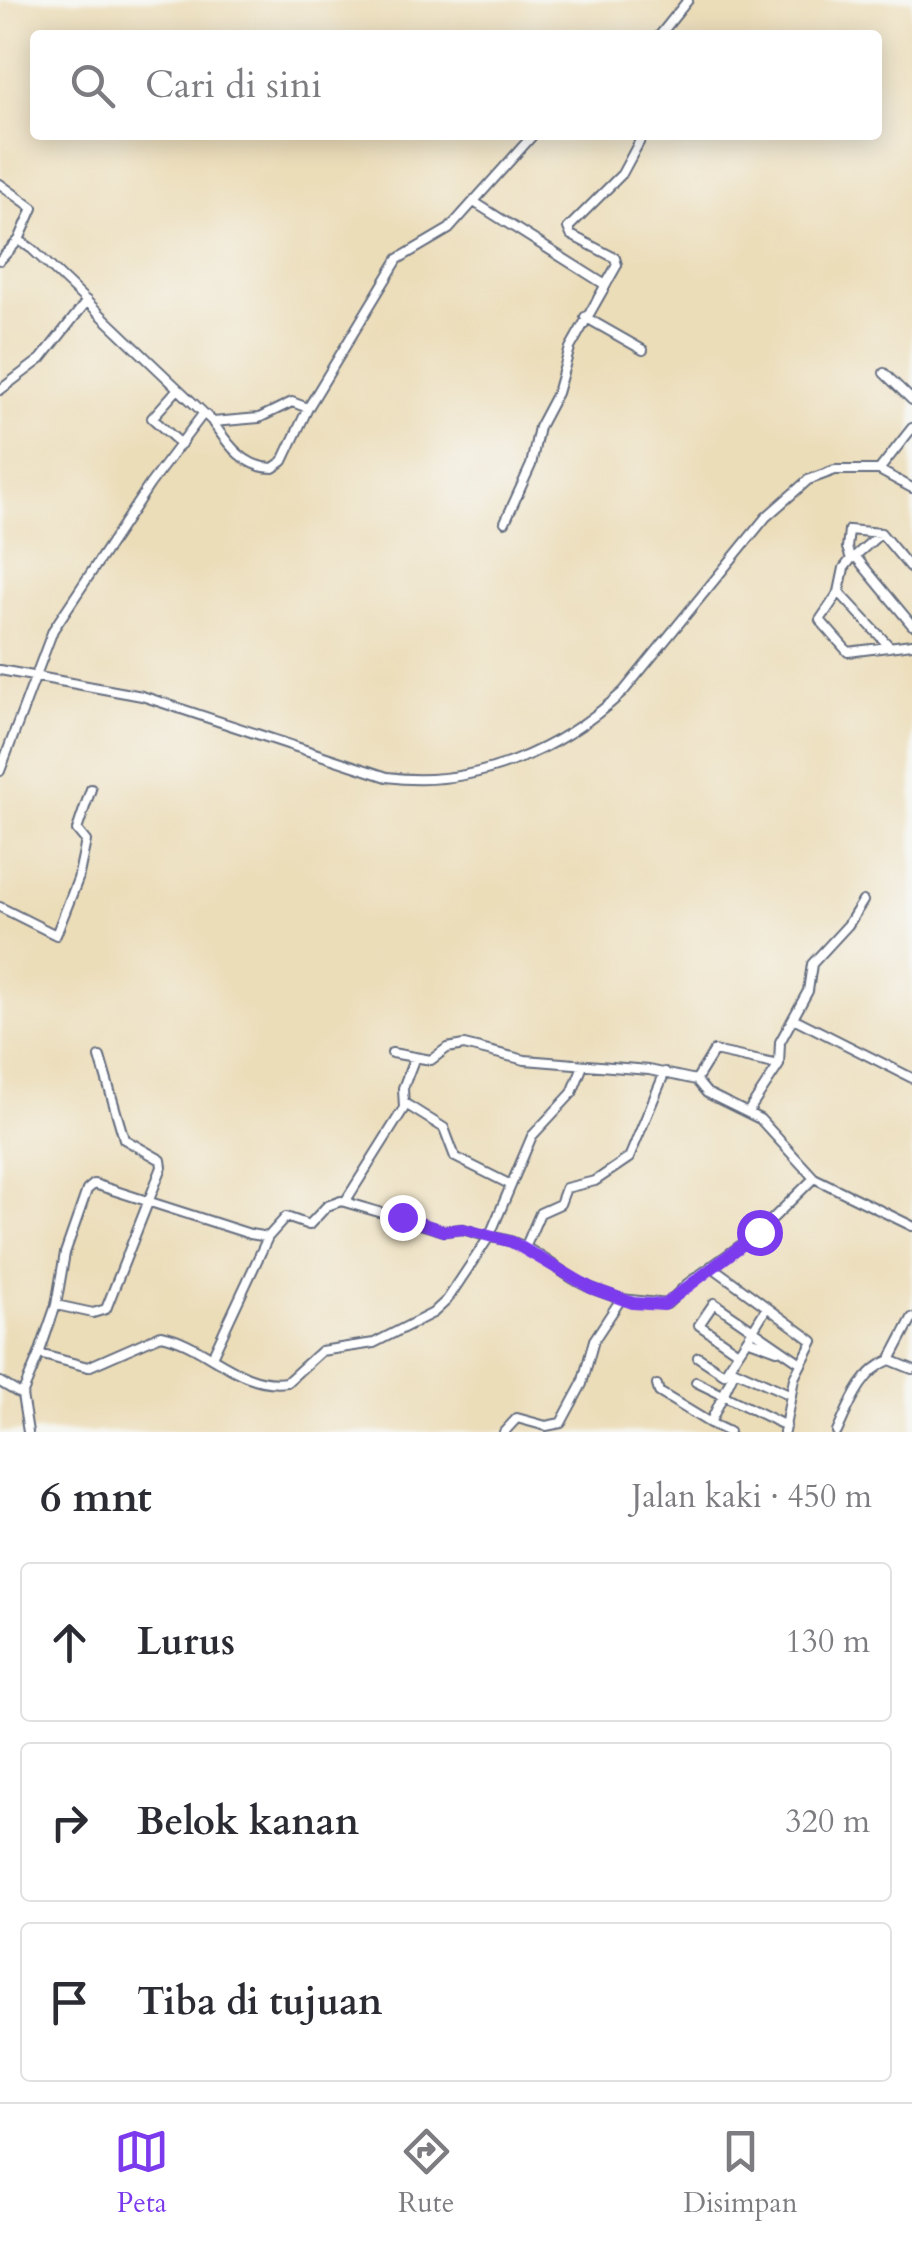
<!DOCTYPE html>
<html lang="id">
<meta charset="utf-8">
<style>
:root{--surface:#fff;--page:#f2f2f3;--text:#2b2b33;--muted:#7c7c81;--line:#e1e1e2;--accent:#7c3aed}
body{margin:0;font-family:Cardo,serif;background:var(--page);color:var(--text)}
.stop{position:absolute;width:30px;height:30px;margin:-22px;border:8px solid #7c3aed;border-radius:50%;background:#fff}
.stop.end{background:#7c3aed;border-color:#fff;box-shadow:0 2px 10px #0008}
.list{margin:0;padding:0;list-style:none}
h2{display:flex;justify-content:space-between;align-items:center;height:130px;margin:0;padding:0 40px;font-size:42px}
h2 small{font-size:32px;font-weight:400;color:var(--muted)}
.list li{display:grid;grid-template-columns:65px 1fr auto;gap:30px;align-items:center;box-sizing:border-box;height:160px;margin:0 20px 20px;padding:0 20px;border:2px solid var(--line);border-radius:10px}
.list b{display:block;font-size:38px;white-space:nowrap}
.list em{font-size:32px;font-style:normal;color:var(--muted)}
.icon{flex:none;width:55px;height:55px;fill:none;stroke:currentColor;stroke-width:2;stroke-linecap:round;stroke-linejoin:round}
.map{position:relative;flex:none;width:912px;height:1432px;overflow:hidden}
.search{position:absolute;background:var(--surface);box-shadow:0 5px 25px #0003;left:30px;right:30px;top:30px;height:110px;display:flex;align-items:center;gap:25px;box-sizing:border-box;padding:0 35px;border-radius:10px;color:var(--muted);font-size:38px}
.sheet{height:670px;background:var(--surface)}
nav{display:flex;justify-content:space-around;align-items:center;box-sizing:border-box;height:140px;border-top:2px solid var(--line);background:var(--surface);font-size:28px;color:var(--muted)}
nav a{display:grid;justify-items:center;gap:5px}
nav .on{color:var(--accent)}
.map>svg:first-child{display:block}
.lines{fill:none;stroke-linecap:round;stroke-linejoin:round}
.minor-casing{stroke:#646c7e;stroke-width:12}
.minor{stroke:#fff;stroke-width:8}
.route{stroke:#7c3aed;stroke-width:12}
</style>
<div class="map">
<svg width="912" height="1432" viewBox="0 0 912 1432">
<rect width="100%" height="100%" fill="#f6f6f2"/>
<filter id="ink" filterUnits="userSpaceOnUse"><feTurbulence type="fractalNoise" baseFrequency=".01" numOctaves="2"/><feDisplacementMap in="SourceGraphic" scale="20" xChannelSelector="R" yChannelSelector="G"/><feConvolveMatrix kernelMatrix="1 2 1 2 8 2 1 2 1" color-interpolation-filters="sRGB"/></filter>
<filter id="wash" filterUnits="userSpaceOnUse"><feTurbulence type="fractalNoise" baseFrequency=".0048" numOctaves="4" result="noise"/><feDisplacementMap in="SourceGraphic" scale="40" xChannelSelector="R" yChannelSelector="G"/><feGaussianBlur stdDeviation="2.25" result="paint"/><feColorMatrix in="noise" values="0 0 0 0 0 0 0 0 0 0 0 0 0 0 0 0 0 1.4 0 .05"/><feComposite in="paint" operator="in"/></filter>
<g filter="url(#wash)">
<rect width="100%" height="100%" fill="#ecddb9"/>
</g>
<g filter="url(#ink)">
<g class="lines">
<defs>
<path id="minor" d="M660,35L688,0
M0,184L33,208L19,240
M474,202L604,284
M0,260L19,240L32,249L213,422L259,418L292,402L308,408L398,259L449,229L533,135
M585,317L643,350
M884,373L912,400
M0,390L41,359L87,301
M177,390L152,418L181,444
M213,423C228,444 244,468 273,468L283,461L308,408
M879,470L912,428
M505,522L531,465L539,427L557,393L570,348L617,265L615,258L571,235L568,228L622,174L643,135
M855,556L881,533
M851,559L855,556L912,625
M912,570L881,533L849,530L847,548L851,559L844,568L839,592L820,620L848,652L912,644
M839,592L890,647
M0,670L142,696L387,777C474,789 560,750 623,692L766,517L808,480L835,470H879L912,488
M0,771L53,630L150,484L203,414
M0,907L56,935L78,879L86,841L77,830L91,789
M795,1019L912,1078
M392,1053L431,1060L447,1048L464,1045L525,1060L649,1070L696,1080L707,1093L760,1119L814,1178
M696,1080L714,1051L779,1065
M404,1103L444,1128L455,1157L509,1184
M748,1112L779,1065L780,1042L808,991L812,964L848,925L863,901
M345,1202L404,1108L403,1088L415,1057
M525,1248L540,1213L560,1204L566,1188L595,1181L629,1158L665,1072
M711,1266L813,1341L794,1378L791,1395
M56,1305L65,1253L87,1190L94,1184L250,1234L268,1237L286,1217L309,1225L327,1206L341,1201L444,1231L463,1229L489,1237L532,1136L572,1093L582,1068
M767,1307L753,1330L801,1363
M747,1339L777,1350
M39,1354L56,1305L93,1313L106,1309L162,1167L161,1160L124,1139L100,1057
M212,1357L268,1237
M698,1357L724,1374L753,1330L714,1303L699,1325L738,1352
M890,1360L912,1318
M0,1382L22,1395L28,1432
M696,1382L786,1426
M657,1385L659,1392L710,1423
M22,1395L39,1354L88,1367L161,1335C205,1343 239,1389 287,1382L321,1351L374,1343L433,1313L447,1300L489,1237C524,1239 548,1263 575,1280C589,1289 606,1293 621,1299
M504,1432L517,1418L546,1426L561,1423L582,1384L594,1340L621,1299L667,1304L687,1284L759,1232L814,1178L912,1226
M729,1432L710,1423L735,1370L791,1395L784,1432
M837,1432C849,1406 861,1371 890,1360L912,1369"/>
</defs>
<use href="#minor" class="minor-casing"/>
<use href="#minor" class="minor"/>
</g>
</g>
<g class="lines" filter="url(#ink)">
<path class="route" d="M402,1217L444,1231L463,1229L512,1242L591,1288L633,1303L664,1305L759,1232"/>
</g>
</svg>
<div class="stop" style="left:759px;top:1232px"></div>
<div class="stop end" style="left:402px;top:1217px"></div>
<div class="search"><svg class="icon" aria-label="search" viewBox="0 0 24 24"><circle cx="10" cy="10" r="6"/><path d="M15 15l6 6"/></svg>Cari di sini</div>
</div>
<section class="sheet">
<h2>6 mnt<small>Jalan kaki · 450 m</small></h2>
<ul class="list">
<li><svg class="icon" aria-label="ahead" viewBox="0 0 24 24"><path d="M12 20V5M6 11l6-6 6 6"/></svg><div><b>Lurus</b></div><em>130 m</em></li>
<li><svg class="icon" aria-label="right" viewBox="0 0 24 24"><path d="M7 20v-9h11M14 6l5 5-5 5"/></svg><div><b>Belok kanan</b></div><em>320 m</em></li>
<li><svg class="icon" aria-label="arrive" viewBox="0 0 24 24"><path d="M6 21V4h12l-3 4 3 4H6"/></svg><div><b>Tiba di tujuan</b></div></li>
</ul>
</section>
<nav>
<a class="on"><svg class="icon" aria-label="map" viewBox="0 0 24 24"><path d="M3 6l6-2 6 2 6-2v14l-6 2-6-2-6 2zM9 4v14M15 6v14"/></svg>Peta</a>
<a><svg class="icon" aria-label="directions" viewBox="0 0 24 24"><path d="M12 3l9 9-9 9-9-9zM9 14v-3h6M13 9l2 2-2 2"/></svg>Rute</a>
<a><svg class="icon" aria-label="saved" viewBox="0 0 24 24"><path d="M7 4h10v16l-5-4-5 4z"/></svg>Disimpan</a>
</nav>
